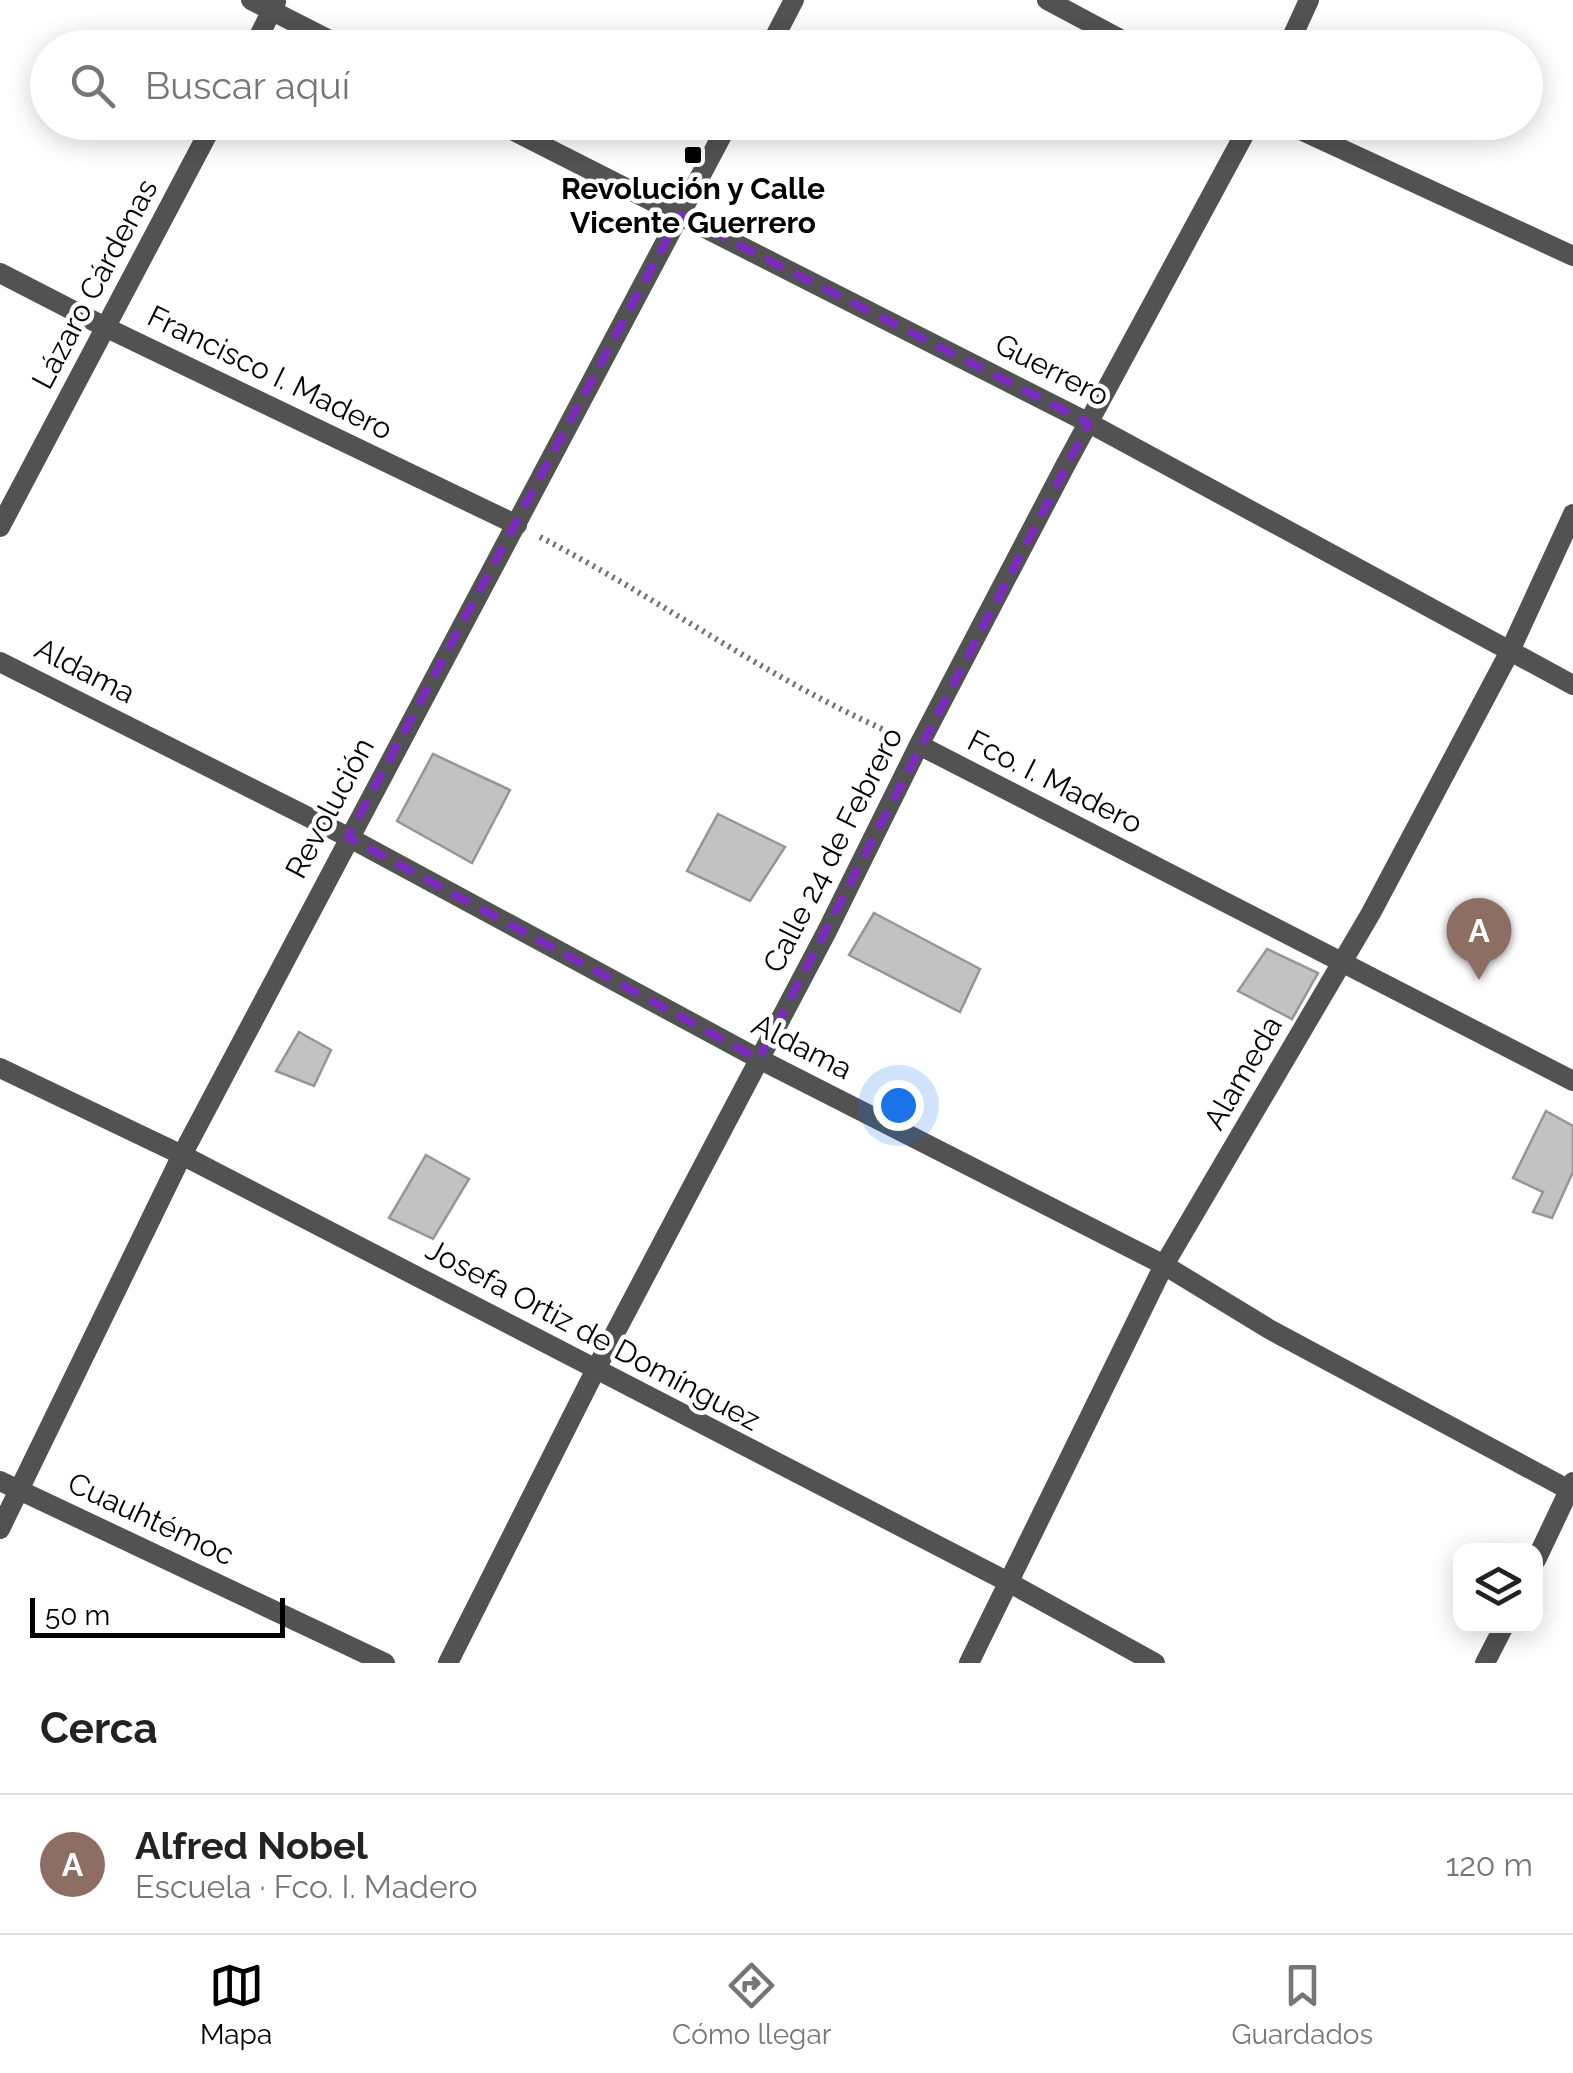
<!DOCTYPE html>
<html lang="es">
<meta charset="utf-8">
<style>
:root{--surface:#fff;--page:#f6f6f6;--text:#222;--muted:#767676;--line:#e0e0e0;--accent:#000}
body{margin:0;font-family:Raleway,sans-serif;background:var(--page);color:var(--text)}
.controls{position:absolute;right:30px;bottom:30px;display:grid;overflow:hidden;border-radius:20px;box-shadow:0 5px 25px #0003}
.controls button{width:90px;height:90px;display:grid;place-items:center;padding:0;border:0;border-bottom:2px solid var(--line);background:var(--surface);color:var(--text);font:50px sans-serif}
.scale{position:absolute;left:30px;bottom:25px;width:255px;box-sizing:border-box;padding-left:10px;border:5px solid #000;border-top:0;font-size:28px;line-height:35px;white-space:nowrap;color:#000;-webkit-text-stroke:8px #fff;paint-order:stroke}
.you{position:absolute;left:898px;top:1105px;width:35px;height:35px;margin:-25px;border:8px solid #fff;border-radius:50%;background:#1a73e8;box-shadow:0 0 0 15px #1a73e833}
.badge{display:grid;place-items:center;width:65px;height:65px;border-radius:50%;background:var(--accent);color:#fff;font-size:32px;font-weight:700}
.pin{position:absolute;translate:-50% -82px;filter:drop-shadow(0 2px 5px #0008)}
.pin::after{content:'';position:absolute;top:52px;width:35px;height:30px;background:inherit;clip-path:polygon(0 0,100% 0,50% 100%)}
.list{margin:0;padding:0;list-style:none}
h2{display:flex;justify-content:space-between;align-items:center;height:130px;margin:0;padding:0 40px;font-size:42px}
h2 small{font-size:32px;font-weight:400;color:var(--muted)}
.list li{display:grid;grid-template-columns:65px 1fr auto;gap:30px;align-items:center;box-sizing:border-box;height:140px;padding:0 40px;border-top:2px solid var(--line)}
.list b{display:block;font-size:38px;white-space:nowrap}
.list p{margin:0;font-size:32px;white-space:nowrap;color:var(--muted)}
.list em{font-size:32px;font-style:normal;color:var(--muted)}
.icon{flex:none;width:55px;height:55px;fill:none;stroke:currentColor;stroke-width:2;stroke-linecap:round;stroke-linejoin:round}
.map{position:relative;flex:none;width:1573px;height:1663px;overflow:hidden}
.search{position:absolute;background:var(--surface);box-shadow:0 5px 25px #0003;left:30px;right:30px;top:30px;height:110px;display:flex;align-items:center;gap:25px;box-sizing:border-box;padding:0 35px;border-radius:55px;color:var(--muted);font-size:38px}
.sheet{height:270px;background:var(--surface)}
nav{display:flex;justify-content:space-around;align-items:center;box-sizing:border-box;height:140px;border-top:2px solid var(--line);background:var(--surface);font-size:28px;color:var(--muted)}
nav a{display:grid;justify-items:center;gap:5px}
nav .on{color:var(--accent)}
.map>svg:first-child{display:block}
.building{fill:#c2c2c2;stroke:#969696;stroke-width:2.5}
.lines{fill:none;stroke-linecap:round;stroke-linejoin:round}
.path{stroke:#747474;stroke-width:6;stroke-dasharray:2.5 5;stroke-linecap:butt}
.minor{stroke:#525252;stroke-width:20}
.tertiary{stroke:#525252;stroke-width:20}
.marked{fill:none;stroke:#7b2cbf;stroke-width:8;stroke-dasharray:20 12;stroke-linejoin:round}
.poi-dot{fill:#000;stroke:#fff;stroke-width:4}
.labels{text-anchor:middle;stroke-width:9;stroke-linejoin:round;paint-order:stroke}
.poi-label{font-size:30px;font-weight:bold;fill:#000;stroke:#fff}
.street-label{font-size:30px;fill:#000;stroke:#fff}
</style>
<div class="map">
<svg width="1573" height="1663" viewBox="0 0 1573 1663">
<rect width="100%" height="100%" fill="#fff"/>
<path class="building" d="M433,754L510,790L472,863L397,821Z
M718,814L785,847L750,901L687,871Z
M874,913L980,969L960,1012L849,955Z
M1267,949L1318,973L1292,1019L1238,991Z
M299,1032L331,1050L314,1086L276,1071Z
M1546,1111L1573,1126V1172L1552,1218L1533,1212L1543,1192L1513,1178Z
M426,1155L469,1179L433,1239L389,1218Z"/>
<g class="lines">
<path class="path" d="M540,537C660,599 771,681 896,735"/>
<path class="minor" d="M251,0L345,48
M1047,0L1137,48
M253,48L276,2
M1287,48L1309,0
M496,122L1089,423L1573,685
M1283,122L1573,256
M0,273L107,328L517,525
M0,527L214,122
M0,662L348,837L759,1059L1164,1265L1269,1329L1573,1492
M919,745L1573,1081
M0,1068L182,1155L1010,1583L1155,1663
M0,1481L385,1663
M1536,1560L1573,1482
M448,1663L596,1369L827,931L919,745L1066,464L1251,122
M969,1663L1164,1265L1371,913L1509,653L1573,514
M1485,1663L1504,1626"/>
<path class="tertiary" d="M769,48L794,0
M0,1529L182,1155L729,122"/>
</g>
<path class="marked" d="M680,215L1089,423L759,1059L348,837Z"/>
<rect class="poi-dot" x="683" y="145" width="20" height="20" rx="5"/>
<g class="labels">
<g class="poi-label">
<text x="693" y="199">Revolución y Calle<tspan x="693" dy="34">Vicente Guerrero</tspan></text>
</g>
<g class="street-label">
<text transform="translate(95 284) rotate(-62)" y="10">Lázaro Cárdenas</text>
<text transform="translate(1052 370) rotate(27)" y="10">Guerrero</text>
<text transform="translate(270 373) rotate(26)" y="10">Francisco I. Madero</text>
<text transform="translate(85 671) rotate(27)" y="10">Aldama</text>
<text transform="translate(1055 782) rotate(27)" y="10">Fco. I. Madero</text>
<text transform="translate(330 808) rotate(-62)" y="10">Revolución</text>
<text transform="translate(833 850) rotate(-63)" y="10">Calle 24 de Febrero</text>
<text transform="translate(802 1047) rotate(27)" y="10">Aldama</text>
<text transform="translate(1243 1073) rotate(-60)" y="10">Alameda</text>
<text transform="translate(593 1335) rotate(28)" y="10">Josefa Ortiz de Domínguez</text>
<text transform="translate(151 1519) rotate(25)" y="10">Cuauhtémoc</text>
</g>
</g>
</svg>
<div class="controls">
<button><svg class="icon" aria-label="layers" viewBox="0 0 24 24"><path d="M12 4l9 5-9 5-9-5zM3 14l9 5 9-5"/></svg></button>
</div>
<div class="scale">50 m</div>
<div class="you"></div>
<div class="pin badge" style="left:1479px;top:980px;background:#8d6e63">A</div>
<div class="search"><svg class="icon" aria-label="search" viewBox="0 0 24 24"><circle cx="10" cy="10" r="6"/><path d="M15 15l6 6"/></svg>Buscar aquí</div>
</div>
<section class="sheet">
<h2>Cerca<small></small></h2>
<ul class="list">
<li><span class="badge" style="background:#8d6e63">A</span><div><b>Alfred Nobel</b><p>Escuela · Fco. I. Madero</p></div><em>120 m</em></li>
</ul>
</section>
<nav>
<a class="on"><svg class="icon" aria-label="map" viewBox="0 0 24 24"><path d="M3 6l6-2 6 2 6-2v14l-6 2-6-2-6 2zM9 4v14M15 6v14"/></svg>Mapa</a>
<a><svg class="icon" aria-label="directions" viewBox="0 0 24 24"><path d="M12 3l9 9-9 9-9-9zM9 14v-3h6M13 9l2 2-2 2"/></svg>Cómo llegar</a>
<a><svg class="icon" aria-label="saved" viewBox="0 0 24 24"><path d="M7 4h10v16l-5-4-5 4z"/></svg>Guardados</a>
</nav>
